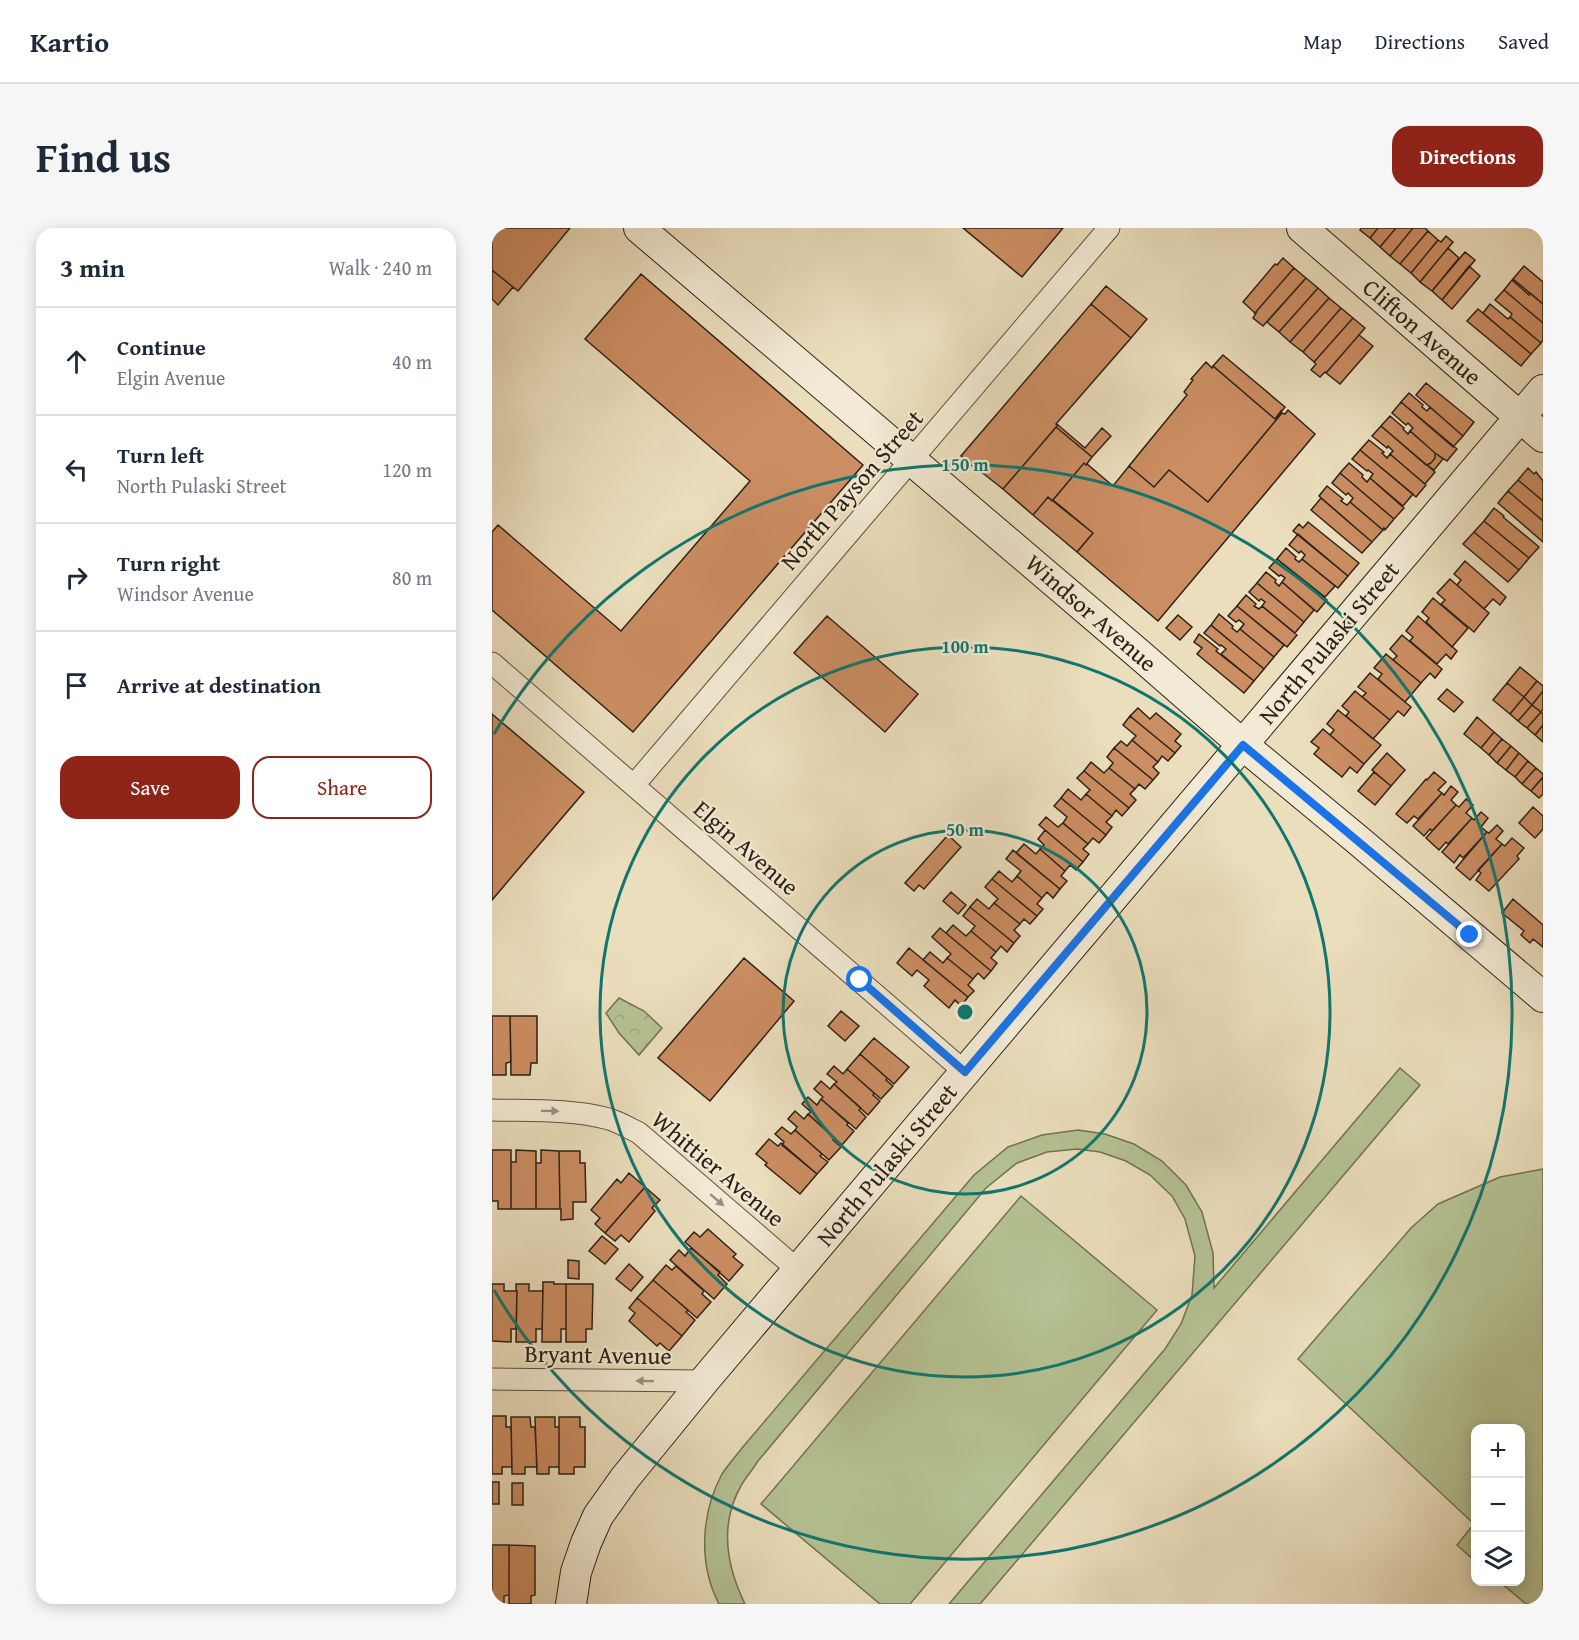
<!DOCTYPE html>
<meta charset="utf-8">
<style>
:root{--surface:#fff;--page:#f6f6f7;--text:#1f2937;--muted:#747a83;--line:#e0e1e3;--accent:#8f2418}
body{margin:0;font-family:"Gentium Book Plus",serif;background:var(--page);color:var(--text)}
.controls{position:absolute;right:18px;bottom:18px;display:grid;overflow:hidden;border-radius:12px;box-shadow:0 3px 15px #0003}
.controls button{width:54px;height:54px;display:grid;place-items:center;padding:0;border:0;border-bottom:2px solid var(--line);background:var(--surface);color:var(--text);font:30px sans-serif}
.stop{position:absolute;width:18px;height:18px;margin:-14px;border:4px solid #1a73e8;border-radius:50%;background:#fff}
.stop.end{background:#1a73e8;border-color:#fff;box-shadow:0 2px 6px #0008}
.list{margin:0;padding:0;list-style:none}
h2{display:flex;justify-content:space-between;align-items:center;height:78px;margin:0;padding:0 24px;font-size:26px}
h2 small{font-size:20px;font-weight:400;color:var(--muted)}
.list li{display:grid;grid-template-columns:39px 1fr auto;gap:18px;align-items:center;box-sizing:border-box;height:108px;padding:0 24px;border-top:2px solid var(--line)}
.list b{display:block;font-size:22px;white-space:nowrap}
.list p{margin:0;font-size:20px;white-space:nowrap;color:var(--muted)}
.list em{font-size:20px;font-style:normal;color:var(--muted)}
.actions{display:flex;gap:12px;padding:18px 24px}
.actions a{flex:1;padding:14px 0;border:2px solid var(--accent);border-radius:18px;text-align:center;font-size:21px;color:var(--accent)}
.actions .main{background:var(--accent);color:#fff}
.icon{flex:none;width:33px;height:33px;fill:none;stroke:currentColor;stroke-width:2;stroke-linecap:round;stroke-linejoin:round}
.map{position:relative;flex:none;width:1051px;height:1376px;overflow:hidden;border-radius:18px}
header{display:flex;align-items:center;gap:36px;box-sizing:border-box;height:84px;padding:0 30px;background:var(--surface);border-bottom:2px solid var(--line)}
header strong{font-size:28px}
nav{display:flex;gap:33px;margin-inline-start:auto;font-size:21px}
.intro{display:flex;align-items:center;justify-content:space-between;box-sizing:border-box;height:144px;padding:0 36px}
h1{margin:0;font-size:42px}
.button{padding:15px 27px;border-radius:18px;background:var(--accent);color:#fff;font-size:21px;font-weight:700}
main{display:flex;gap:36px;padding:0 36px}
aside{flex:1;background:var(--surface);border-radius:18px;box-shadow:0 3px 15px #0003}
.map>svg:first-child{display:block}
.green{fill:#b5c293;stroke:#717254;stroke-width:1.5}
.park{fill:url(#park-crowns);stroke:#717254;stroke-width:1.5}
.building{fill:#cb8d62;stroke:#2d2115;stroke-width:1.5}
.lines{fill:none;stroke-linecap:round;stroke-linejoin:round}
.street-casing{stroke:#5c503f;stroke-width:23}
.secondary-casing{stroke:#2d2115;stroke-width:32}
.street{stroke:#f2ead4;stroke-width:21}
.secondary{stroke:#f2ead4;stroke-width:30}
.oneway{fill:#99907e}
.route{stroke:#1a73e8;stroke-width:8}
.ring{fill:none;stroke:#0f766e;stroke-width:3}
.labels{text-anchor:middle;stroke-width:4.5;stroke-linejoin:round;paint-order:stroke}
.street-label{font-size:24px;fill:#2d2115;stroke:#f2ead4}
.centre{fill:#0f766e;stroke:#f2ead4;stroke-width:3}
.ring-label{font-size:18px;text-anchor:middle;font-weight:bold;fill:#0f766e;stroke:#f2ead4;stroke-width:4.5;stroke-linejoin:round;paint-order:stroke}
</style>
<header>
<strong>Kartio</strong>
<nav><a>Map</a><a>Directions</a><a>Saved</a></nav>
</header>
<div class="intro"><h1>Find us</h1><a class="button">Directions</a></div>
<main>
<aside>
<h2>3 min<small>Walk · 240 m</small></h2>
<ul class="list">
<li><svg class="icon" aria-label="ahead" viewBox="0 0 24 24"><path d="M12 20V5M6 11l6-6 6 6"/></svg><div><b>Continue</b><p>Elgin Avenue</p></div><em>40 m</em></li>
<li><svg class="icon" aria-label="left" viewBox="0 0 24 24"><path d="M17 20v-9H6M10 6l-5 5 5 5"/></svg><div><b>Turn left</b><p>North Pulaski Street</p></div><em>120 m</em></li>
<li><svg class="icon" aria-label="right" viewBox="0 0 24 24"><path d="M7 20v-9h11M14 6l5 5-5 5"/></svg><div><b>Turn right</b><p>Windsor Avenue</p></div><em>80 m</em></li>
<li><svg class="icon" aria-label="arrive" viewBox="0 0 24 24"><path d="M6 21V4h12l-3 4 3 4H6"/></svg><div><b>Arrive at destination</b></div></li>
</ul>
<div class="actions"><a class="main">Save</a><a>Share</a></div>
</aside>
<div class="map">
<svg width="1051" height="1376" viewBox="0 0 1051 1376">
<defs>
<pattern id="park-crowns" width="20" height="18" patternUnits="userSpaceOnUse" patternTransform="scale(1.5)"><rect width="20" height="18" fill="#b5c293"/><path d="M2 6a3 3 0 1 1 6 0M12 15a3 3 0 1 1 6 0" fill="none" stroke="#9ca67e"/></pattern>
</defs>
<rect width="100%" height="100%" fill="#ebdebd"/>
<filter id="stains"><feTurbulence type="fractalNoise" baseFrequency=".00333" numOctaves="4"/><feColorMatrix values="0 0 0 0 .2 0 0 0 0 .09 0 0 0 0 .02 0 0 0 .5 -.17"/></filter>
<radialGradient id="worn" r=".72"><stop offset=".6" stop-color="#630" stop-opacity="0"/><stop offset="1" stop-color="#630" stop-opacity=".3"/></radialGradient>
<path class="green" d="M908,840L928,857L488,1376H457L673,1121L689,1096L700,1067L703,1028L693,991L680,968L658,947L634,933L608,924L585,921L555,924L525,935L494,960L266,1233C261,1241 255,1248 250,1256C227,1295 234,1337 253,1376H227C206,1336 209,1285 230,1246C236,1237 244,1228 250,1220L482,947L516,919L550,907L586,902L613,906L642,916L670,933L694,957L710,984L721,1025L722,1060Z
M1051,941V1376H1034L1008,1354H1028V1200H984L983,1333L965,1317L982,1296L806,1131L919,1000L946,976L1008,949Z
M529,968L665,1082L418,1376H388L269,1276Z"/>
<path class="park" d="M127,770L152,783L170,800L147,827L127,805L114,785Z"/>
<path class="building" d="M0,0H78L26,63L0,42Z
M471,0H571L530,49Z
M869,0H886L878,10L868,2Z
M886,0H904L888,19L878,10Z
M904,0H921L898,28L888,19Z
M921,0H933L936,3L908,36L898,28Z
M936,3L946,12L919,45L908,36Z
M954,8L961,14L928,54L919,45L946,12L949,14Z
M956,20L967,30L940,63L928,54Z
M973,24L983,32L950,72L940,63Z
M791,30L802,40L763,85L751,74L783,36L785,37Z
M977,38L988,48L960,81L950,72Z
M1032,38L1051,54V76L1021,51Z
M802,40L814,50L771,98L761,90L764,85H763Z
M0,42L21,59L6,77L0,71Z
M149,46L371,237L141,504L0,382V304L6,297L129,403L258,253L93,111Z
M814,50L826,60L787,104L775,94Z
M1020,52L1037,67L1038,65L1051,76V95L1012,62Z
M614,58L655,91L639,110L599,76Z
M826,60L837,70L798,114L787,104Z
M1012,62L1051,95V112L1049,115L1018,89L1020,86L1003,72Z
M837,70L849,80L811,124L798,114Z
M599,76L639,110L564,196L566,197L511,261L469,228Z
M998,76L1016,91L1018,89L1049,115L1039,126L991,85Z
M849,80L861,90L822,134L811,124Z
M986,81L1039,126L1029,138L975,93Z
M861,90L873,100L834,145L833,144L828,149L819,142L824,136L822,134Z
M873,100L867,107L881,118L848,156L834,145Z
M731,127L793,179L783,191L721,138Z
M714,134L720,140L721,138L783,191L789,183L790,185L716,274L677,242L662,259L637,238L695,167L692,164L701,152L699,151Z
M934,155L982,194L971,208L924,167Z
M917,165L931,177L930,179L935,183L938,179L971,208L961,219L909,174Z
M909,174L965,221L955,233L943,225L918,203L921,200L916,195L914,197L900,185Z
M796,182L823,206L666,393L585,324L601,305L561,272L592,235L594,237L595,236L621,258L637,238L662,259L677,242L716,274L790,185L793,186Z
M898,188L912,200L911,201L916,206L918,203L943,225V230L939,235L934,237L889,198Z
M566,197L593,220L610,200L619,208L600,229L564,199Z
M889,198L943,244L933,256L898,226L901,223L896,218L895,220L880,208Z
M564,199L600,229L594,237L592,235L560,273L556,269L541,287L511,261Z
M877,212L892,224L890,225L895,230L898,226L934,257L924,269L868,222Z
M868,222L921,266L911,278L878,250L881,246L876,242L875,243L860,231Z
M943,225L951,231L942,242L935,237L939,235L943,230Z
M857,235L871,247L870,249L875,254L878,250L912,280L902,291L848,245Z
M1036,240L1042,246L1044,244L1051,253V273L1026,252Z
M848,245L902,291L893,302L892,300L891,302L858,274L861,270L856,265L854,267L840,255Z
M1026,252L1051,273V293L1016,263Z
M835,258L851,271L849,273L855,277L858,274L891,302L880,314L827,268Z
M1016,263L1051,293V314L1006,275Z
M556,269L601,305L585,324L541,287Z
M829,270L880,314L870,325L819,282Z
M1002,280L1012,288L1011,289L1047,319L1037,330L992,293Z
M992,293L1037,330L1027,342L982,304Z
M816,294L867,335L856,348L801,303L807,296L811,300Z
M982,304L1027,342L1016,354L971,316Z
M806,306L856,348L846,360L810,331L813,327L809,323L807,325L797,317Z
M794,320L804,329L803,331L807,334L810,331L843,358L833,369L785,331Z
M785,331L835,372L825,384L790,354L793,350L789,347L787,348L777,340Z
M973,333L1014,369L1008,377L1001,371L992,381L965,357L969,352L962,346Z
M774,344L784,352L783,354L787,358L790,354L822,382L812,394L765,355Z
M958,351L997,385L982,404L949,376L953,372L945,365Z
M765,355L812,394L803,405L770,378L773,374L769,371L767,373L757,364Z
M754,367L764,376L762,378L767,381L770,378L805,407L795,419L745,378Z
M941,370L976,400L960,419L934,394L937,390L930,384Z
M745,378L792,417L782,429L748,401L752,396L747,392L744,394L736,388Z
M727,386L741,398L740,400L745,404L748,401L782,429L772,441L719,397Z
M686,387L700,399L688,412L674,400Z
M335,388L426,466L393,504L302,425Z
M926,388L965,423L959,431L954,426L945,436L918,413L921,409L914,403Z
M719,397L772,441L762,453L729,426L734,421L729,417L728,418L712,405Z
M707,406L726,421L724,423L762,453L752,465L705,426L710,420L702,414Z
M910,407L950,441L943,450L938,445L929,455L901,432L905,428L898,421Z
M894,426L929,455L913,474L886,451L890,446L882,440Z
M1028,439L1045,453L1032,469L1015,455Z
M878,445L919,479L912,488L906,483L898,492L870,469L874,465L866,459Z
M1045,453L1051,458V463L1040,477L1032,469Z
M1015,455L1032,469L1018,486L1001,472Z
M955,461L971,474L962,484L946,471Z
M863,463L898,492L881,511L854,488L857,484L850,478Z
M1051,463V481L1049,484L1040,477Z
M1032,469L1040,477L1026,493L1018,486Z
M1040,477L1049,484L1035,500L1026,493Z
M646,480L658,491L664,485L689,506L683,513L689,518L683,525L638,488Z
M846,482L889,517L872,536L838,507L842,502L835,496Z
M1049,484L1051,486V497L1043,507L1035,500Z
M0,486L92,564L0,672Z
M638,488L683,525L676,533L670,528L666,534L640,512L644,508L631,497Z
M985,489L1002,504L989,520L972,506Z
M1051,497V514L1043,507Z
M831,501L872,536L865,545L858,539L850,549L822,526L827,520L819,514Z
M1002,504L1010,511L997,527L989,520Z
M1010,511L1019,518L1005,535L997,527Z
M640,512L666,534L661,539L667,545L661,552L622,520L629,513L635,518Z
M1019,518L1027,525L1014,542L1005,535Z
M622,520L661,552L653,561L647,556L643,561L617,540L621,535L615,529Z
M895,525L913,542L899,558L880,542Z
M1027,525L1036,533L1023,549L1014,542Z
M1036,533L1044,540L1030,556L1023,549Z
M599,534L612,545L617,540L643,561L638,566L644,572L637,580L592,543Z
M1044,540L1051,546V549L1039,563L1030,556Z
M592,543L637,580L630,588L624,582L620,588L594,566L598,562L585,550Z
M882,544L899,558L883,577L866,563Z
M942,544L954,554L946,562L950,565L926,591L922,588L915,595L904,586L934,551L935,552Z
M1051,549V566L1047,570L1039,563Z
M959,558L966,564L959,572L964,577L940,603L938,601L932,608L921,598L950,565L952,567Z
M576,561L589,572L594,566L620,588L614,594L620,599L614,607L569,570Z
M569,570L614,607L607,615L601,610L596,616L571,595L575,589L562,578Z
M974,571L981,577L974,585L980,590L956,616L954,614L947,622L934,610L964,577L967,579Z
M1041,579L1051,588V601L1043,610L1027,595Z
M989,584L996,590L989,599L995,604L971,630L968,627L962,635L950,624L980,590L982,592Z
M554,589L566,599L571,595L596,616L591,621L597,626L591,634L547,597Z
M1005,597L1011,603L1004,611L1010,616L978,652L964,640L995,604L997,605Z
M553,602L591,634L584,642L578,637L573,643L548,621L552,617L546,611Z
M456,607L469,619L432,661L427,657L422,663L413,655Z
M1020,610L1032,620L1025,628L1027,631L997,663L984,652L989,645L986,642L1010,616L1013,618Z
M532,616L544,626L548,621L573,643L569,648L575,653L568,661L524,625Z
M521,622L568,661L561,670L555,664L550,670L525,648L529,643L514,631Z
M507,643L520,654L525,648L550,670L545,676L551,681L545,688L500,651Z
M500,651L545,688L538,696L532,691L528,696L502,675L506,671L493,659Z
M459,664L474,677L466,686L451,673Z
M485,671L497,681L502,675L528,696L522,702L528,708L522,715L478,679Z
M1021,671L1051,697V719L1041,711L1038,715L1029,707L1032,703L1010,685Z
M478,679L522,715L515,724L509,718L504,724L479,703L483,698L471,688Z
M461,697L474,708L479,703L504,724L499,730L505,735L499,743L454,705Z
M448,700L499,743L492,751L486,745L481,751L455,730L459,726L440,709Z
M417,720L476,769L469,778L463,772L457,780L432,758L437,752L425,742L420,748L405,735Z
M438,724L451,735L455,730L481,751L476,757L482,763L476,769L431,732Z
M252,730L302,773L218,873L166,830Z
M349,783L367,798L353,813L336,798Z
M0,788H18L19,834L14,835V847H0Z
M18,788H45V835H39L38,847H19Z
M382,810L417,839L402,856L368,826Z
M368,826L395,850L394,852L401,858L389,871L355,841Z
M342,838L351,846L355,841L382,865L381,867L388,873L376,887L342,856L345,854L335,846Z
M329,853L338,861L342,856L369,880L367,882L374,889L364,901L329,871L331,869L322,861Z
M316,869L325,877L329,871L356,895L355,897L362,903L350,917L316,886L319,884L310,876Z
M303,883L312,891L316,886L343,910L341,912L349,919L337,932L303,902L305,899L296,891Z
M290,899L299,906L303,902L330,926L328,928L336,934L325,946L290,917L292,914L283,906Z
M277,911L286,918L289,915L325,946L308,966L273,937L275,935L264,926Z
M0,922H19V981H6V973H0Z
M24,922L44,923V981H19V934H24Z
M49,922L67,923L68,981H44V935H49Z
M67,923H88V935H93L94,974H81V991L69,992V981H68Z
M137,945L153,959L113,1005L103,996L108,990L99,982L125,951L129,955Z
M153,959L168,972L160,980L163,983L137,1014L129,1007L123,1013L113,1005Z
M216,1001L244,1026L241,1029L251,1037L237,1053L193,1014L202,1004L208,1009Z
M110,1008L126,1021L113,1036L97,1023Z
M199,1020L228,1044L226,1047L235,1056L222,1071L178,1032L187,1022L193,1028Z
M76,1032L87,1033V1051L76,1050Z
M137,1036L151,1049L139,1063L124,1051Z
M174,1037L180,1042L184,1038L212,1063L210,1066L219,1074L205,1090L161,1052Z
M161,1052L196,1082L194,1084L203,1092L190,1108L145,1070Z
M51,1054H62V1056H74V1101H69V1114H50Z
M0,1056H12V1063H25L24,1101H19V1114L0,1113Z
M24,1056H37V1063H51L50,1101H44V1114H24L25,1063H24Z
M74,1056H101L100,1101H94V1114H74Z
M145,1070L190,1108L177,1123L168,1115L165,1118L137,1093L143,1085L137,1080Z
M0,1188H14V1199H19L20,1239H10V1246H0Z
M19,1189H38L39,1199H43L45,1239H33V1246H20Z
M43,1189H63V1199H67V1239H57V1246H45Z
M67,1189H88V1199H93V1239H82V1246H67Z
M0,1254H7V1276H0Z
M20,1255H31V1277H20Z
M0,1317H17V1367L12,1368V1376H0Z
M17,1317L43,1318V1367L39,1368V1376H17Z"/>
<g class="lines">
<defs>
<path id="street" d="M0,435L473,844
M142,557L617,0
M0,882C39,883 79,881 117,891C127,894 137,900 147,905L306,1042
M0,1151L212,1153"/>
<path id="secondary" d="M147,0L648,427L751,517L867,613L1051,769
M810,0L1051,209
M79,1376L84,1344L94,1315L106,1288L133,1250L212,1153L473,844L1051,162"/>
</defs>
<use href="#street" class="street-casing"/>
<use href="#secondary" class="secondary-casing"/>
<use href="#street" class="street"/>
<use href="#secondary" class="secondary"/>
</g>
<defs><path id="oneway-solid" d="M-6-.8H1V-3.2L6.5 0L1 3.2V.8H-6Z" transform="scale(1.5)"/></defs>
<g class="oneway">
<use href="#oneway-solid" transform="translate(58 883) rotate(1)"/>
<use href="#oneway-solid" transform="translate(225 972) rotate(41)"/>
<use href="#oneway-solid" transform="translate(153 1153) rotate(-179)"/>
</g>
<g class="lines">
<path class="route" d="M368,752L473,844L751,517L978,707"/>
</g>
<g class="ring">
<circle cx="473" cy="784" r="182"/>
<circle cx="473" cy="784" r="365"/>
<path d="M2 506A547 547 0 1 1 2 1062"/>
</g>
<g class="labels">
<g class="street-label">
<text transform="translate(930 104) rotate(41)" y="8">Clifton Avenue</text>
<text transform="translate(360 262) rotate(-49)" y="8">North Payson Street</text>
<text transform="translate(599 385) rotate(41)" y="8">Windsor Avenue</text>
<text transform="translate(837 415) rotate(-50)" y="8">North Pulaski Street</text>
<text transform="translate(254 620) rotate(41)" y="8">Elgin Avenue</text>
<text transform="translate(395 937) rotate(-50)" y="8">North Pulaski Street</text>
<text transform="translate(226 941) rotate(40)" y="8">Whittier Avenue</text>
<text transform="translate(106 1127) rotate(1)" y="8">Bryant Avenue</text>
</g>
</g>
<circle cx="473" cy="784" r="9" class="centre"/>
<g class="ring-label">
<text x="473" y="243">150 m</text>
<text x="473" y="425">100 m</text>
<text x="473" y="608">50 m</text>
</g>
<rect width="100%" height="100%" filter="url(#stains)"/>
<rect width="100%" height="100%" fill="url(#worn)"/>
</svg>
<div class="controls">
<button>+</button>
<button>−</button>
<button><svg class="icon" aria-label="layers" viewBox="0 0 24 24"><path d="M12 4l9 5-9 5-9-5zM3 14l9 5 9-5"/></svg></button>
</div>
<div class="stop" style="left:368px;top:752px"></div>
<div class="stop end" style="left:978px;top:707px"></div>
</div>
</main>
